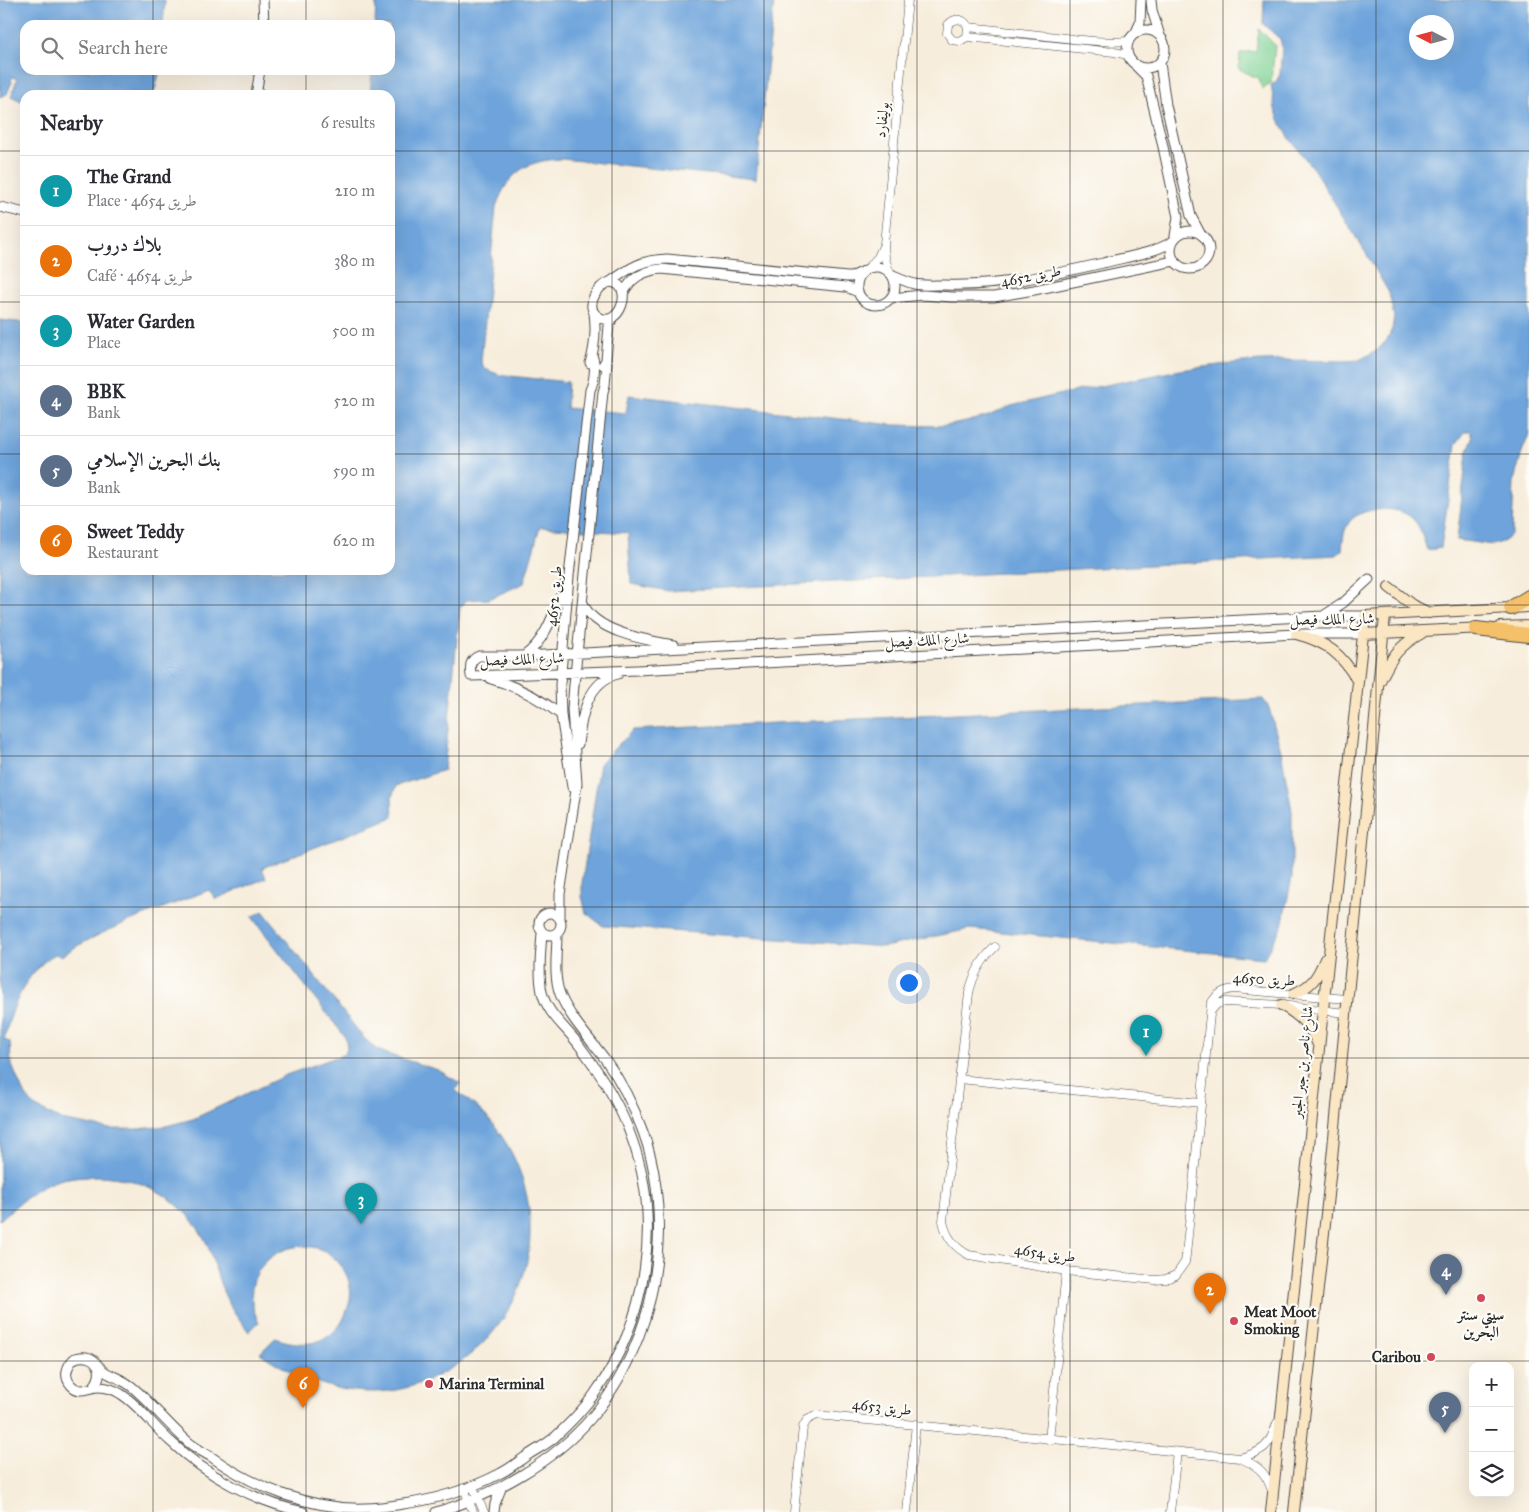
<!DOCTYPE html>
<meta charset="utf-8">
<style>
:root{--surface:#fff;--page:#f2f2f3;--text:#2b2b33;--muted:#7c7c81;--line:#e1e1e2;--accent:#0f766e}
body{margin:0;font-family:"IM FELL Great Primer",Amiri,serif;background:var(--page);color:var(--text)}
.controls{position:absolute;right:15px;bottom:15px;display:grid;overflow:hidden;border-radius:10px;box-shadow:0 5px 20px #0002}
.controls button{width:45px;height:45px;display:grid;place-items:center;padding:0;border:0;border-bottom:1px solid var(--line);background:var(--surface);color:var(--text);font:25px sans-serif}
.compass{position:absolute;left:1409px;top:15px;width:45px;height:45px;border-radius:50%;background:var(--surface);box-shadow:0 5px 20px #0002;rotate:276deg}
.you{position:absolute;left:908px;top:982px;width:18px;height:18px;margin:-12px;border:4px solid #fff;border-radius:50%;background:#1a73e8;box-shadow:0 0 0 8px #1a73e833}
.badge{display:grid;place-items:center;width:32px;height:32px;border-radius:50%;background:var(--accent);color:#fff;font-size:16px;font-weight:700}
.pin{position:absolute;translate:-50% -41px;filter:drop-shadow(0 1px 2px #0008)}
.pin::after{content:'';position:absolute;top:26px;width:18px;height:15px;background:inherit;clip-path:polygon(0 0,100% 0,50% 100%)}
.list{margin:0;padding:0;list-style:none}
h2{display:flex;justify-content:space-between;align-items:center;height:65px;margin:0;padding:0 20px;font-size:21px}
h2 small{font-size:16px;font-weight:400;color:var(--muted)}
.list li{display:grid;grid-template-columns:32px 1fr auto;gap:15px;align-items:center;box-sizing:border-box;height:70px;padding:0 20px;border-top:1px solid var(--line)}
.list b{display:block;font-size:19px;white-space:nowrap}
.list p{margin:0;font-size:16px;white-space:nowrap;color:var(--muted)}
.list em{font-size:16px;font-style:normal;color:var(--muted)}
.icon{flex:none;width:28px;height:28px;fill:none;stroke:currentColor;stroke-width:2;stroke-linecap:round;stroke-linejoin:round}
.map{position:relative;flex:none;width:1529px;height:1512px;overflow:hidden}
.search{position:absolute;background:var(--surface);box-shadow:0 5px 20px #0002;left:20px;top:20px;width:375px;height:55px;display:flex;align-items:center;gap:12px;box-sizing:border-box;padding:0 18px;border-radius:15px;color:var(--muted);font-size:19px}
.panel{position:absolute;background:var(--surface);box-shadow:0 5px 20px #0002;left:20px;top:90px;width:375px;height:485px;border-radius:15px}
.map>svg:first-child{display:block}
.green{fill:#7ed295;stroke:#547e60}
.water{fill:#6ea4db;stroke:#4c6883;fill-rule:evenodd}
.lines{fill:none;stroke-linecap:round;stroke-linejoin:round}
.minor-casing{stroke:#4a4846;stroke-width:9}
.tertiary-casing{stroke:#4a4846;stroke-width:11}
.secondary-casing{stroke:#4a4846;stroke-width:12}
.motorway-casing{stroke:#4a4846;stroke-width:16}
.minor{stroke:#fff;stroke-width:8}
.tertiary{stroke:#fff;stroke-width:9}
.secondary{stroke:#fbe6c3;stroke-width:10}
.motorway{stroke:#f4c16a;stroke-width:14}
.grid{fill:none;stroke:#2b2b2b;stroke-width:1;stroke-opacity:0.55}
.poi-dot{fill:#d1495b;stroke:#fdfcf7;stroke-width:2}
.labels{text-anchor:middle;stroke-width:4.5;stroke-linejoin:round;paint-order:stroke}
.street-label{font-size:15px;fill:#2b2b2b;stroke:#fdfcf7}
.poi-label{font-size:15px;font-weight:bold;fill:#2b2b2b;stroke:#fdfcf7;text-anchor:start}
</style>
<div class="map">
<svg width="1529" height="1512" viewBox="0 0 1529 1512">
<rect width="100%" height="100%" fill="#fdfcf7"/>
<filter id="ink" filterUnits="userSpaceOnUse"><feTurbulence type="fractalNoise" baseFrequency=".02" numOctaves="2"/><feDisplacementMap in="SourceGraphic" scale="10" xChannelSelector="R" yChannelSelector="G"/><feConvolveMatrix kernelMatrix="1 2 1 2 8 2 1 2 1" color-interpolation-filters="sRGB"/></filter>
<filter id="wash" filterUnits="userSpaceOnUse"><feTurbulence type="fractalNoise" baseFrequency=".0096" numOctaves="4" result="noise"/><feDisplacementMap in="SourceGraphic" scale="20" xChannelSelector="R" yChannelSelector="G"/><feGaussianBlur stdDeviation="1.12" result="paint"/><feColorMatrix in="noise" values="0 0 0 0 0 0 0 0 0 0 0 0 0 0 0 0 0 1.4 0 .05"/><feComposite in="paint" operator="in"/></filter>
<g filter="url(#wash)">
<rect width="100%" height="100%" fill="#f7eddc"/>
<path class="green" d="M1259,29L1275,45L1271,83L1262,89L1259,78L1253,76L1239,69L1240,53L1256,51Z"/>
<path class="water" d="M0,0H165L163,25H25V70H160L155,90L152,95H25V103L11,96L17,79L12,77L11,78L12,82L7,94L0,97Z
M376,0H774L756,179L562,159C527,160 508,172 496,207L481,361L485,369L500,375L568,382L566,408L626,413L629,395L894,425L945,426L966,422L988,416L1011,406L1066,393L1180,370L1242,362L1286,360L1344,361L1359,360L1376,351L1387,340L1392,329L1394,317L1389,293L1367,255L1314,170L1291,140L1281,124L1275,109L1271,85L1276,82L1280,74L1282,47L1280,39L1263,24L1264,0H1529V434L1522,452L1514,481L1512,533L1505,541L1493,545L1457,540L1467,453L1473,438L1471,431H1466L1456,444L1441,548L1427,550C1423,538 1421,527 1412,518C1397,505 1359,506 1348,524C1343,532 1343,541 1342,550L1337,555L668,591L631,584L628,533L540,527L524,583L489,599L467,600L460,608L444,770L396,786L392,797L393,817L262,868L266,878L216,899L209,890C160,910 105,927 61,956L55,954C25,972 12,1007 4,1040L10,1042L11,1063L23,1092L34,1106L61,1120L109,1129H138L166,1126L193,1119L286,1075L345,1054L347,1047L345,1037L252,917L263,911L364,1038L376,1049L390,1055L438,1070L460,1083L455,1090C468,1100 482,1110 492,1123C553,1198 540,1308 459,1363C440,1376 418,1386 396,1390C347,1398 300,1381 260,1353L275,1338C308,1350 338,1343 348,1307C352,1296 351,1284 346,1274C317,1215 225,1259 259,1322L249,1332C239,1319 229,1306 223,1291C216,1274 213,1256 205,1240C182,1198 144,1177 97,1176C81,1176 63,1177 48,1184C30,1193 14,1207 0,1220V320L25,323V570H390V95H370L372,70H390V25H375ZM1416,22H1446V52H1416Z
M1263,699L1269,708L1281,751L1292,811V877L1282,926L1264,958L970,929L884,947L603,926L586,913L582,896V883L600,763L633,730Z"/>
</g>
<g filter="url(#ink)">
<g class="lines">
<defs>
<path id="minor" d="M968,27L967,37L960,41L952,40L947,33L948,25C955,17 964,18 968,27C998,30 1027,34 1056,37C1080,40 1105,43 1129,41
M967,37L1114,52L1128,55
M868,268L878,257L882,248
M889,271L885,258L884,244L908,0
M995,947C981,960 973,975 969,993L943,1221C946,1237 955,1248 969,1255L1066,1271L1155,1280L1166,1279L1176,1275L1185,1262L1186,1255L1211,1004C1216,994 1223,990 1234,989L1347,999
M1211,1011L1217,1004L1225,1002L1281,1005L1345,1013
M959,1079L1201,1103
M1049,1440L1066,1271
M1240,1458C1264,1451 1269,1447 1277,1423
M472,1485L484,1512
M464,1488L473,1512
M794,1512L803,1427L807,1420L817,1415L1240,1458C1258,1466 1266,1472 1272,1491
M907,1512L916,1424
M1170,1512L1177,1452"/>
<path id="tertiary" d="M263,0L264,25
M1151,0L1152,10L1160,36
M1127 49a19 19 0 1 1 38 0a19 19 0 1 1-38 0Z
M1135,34L1140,23L1141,0
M1160,63L1166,105L1191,216L1200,233
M1136,66L1146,76L1162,142L1178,217L1175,236
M256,95L260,70
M0,207L25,213
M1171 250a19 19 0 1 1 38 0a19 19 0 1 1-38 0Z
M857 286a19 19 0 1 1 38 0a19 19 0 1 1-38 0Z
M893,276C900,279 907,282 914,284C924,286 935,285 945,285C998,287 1051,275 1103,263C1126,257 1151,254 1172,242
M610,282C631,267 641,260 667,259L847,277H851L864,271
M610,282C636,284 619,330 599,317C583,308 597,285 610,282Z
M623,294C631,277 644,271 661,269L846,287L858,292
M891,298L923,295L952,297H994L1034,290L1174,261
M590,363C595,347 596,329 594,313
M603,365L606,360L609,326L612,319
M583,603C594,632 646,640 674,645
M1323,616L1343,603L1369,579
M1363,634H1296L637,670L471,676C470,667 469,660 479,656H523L1323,616H1365
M524,656C548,639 555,608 566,582
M491,679C516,686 540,698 561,715
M578,744C581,718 587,681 618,674
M572,787L561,715L560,685L569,576L590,390C594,382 596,366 593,358
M539 924a11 11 0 1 1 22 0a11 11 0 1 1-22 0Z
M560,919V894L577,784L572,709L574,685L603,392L605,385L607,363L606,360
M96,1363C99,1366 101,1369 104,1371C109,1375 117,1377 123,1381C129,1384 135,1389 140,1394C156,1409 170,1426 186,1440C194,1448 204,1452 213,1458C256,1488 312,1510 365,1508C378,1508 391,1506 403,1504C435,1500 473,1488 501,1473C511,1468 519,1461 528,1455C537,1449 547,1444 555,1437C569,1424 584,1409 595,1393C647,1321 662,1222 632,1139C620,1104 601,1074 579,1045C566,1027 547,1014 542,992C538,973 541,951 542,932
M92,1388C108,1373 96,1351 75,1358C67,1365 63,1376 71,1385C80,1395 89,1387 99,1387C107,1387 115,1390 121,1394C140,1406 153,1426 170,1441C207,1476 254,1501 303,1512
M436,1512C491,1497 554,1462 592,1417C632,1369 655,1307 658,1244C660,1208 656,1166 643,1132C634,1107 621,1081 605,1059C590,1039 569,1017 560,994C553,975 557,953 557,934
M494,1512L495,1504L502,1486"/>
<path id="secondary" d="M1389,587L1412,605L1429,613
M1500,627L1529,626
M1296,634C1327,642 1342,654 1358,682
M1363,634L1483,628
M1380,681C1391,658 1398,646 1422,633
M1293,994C1312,986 1317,978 1325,959
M1281,1005C1299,1015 1311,1026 1318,1045
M1271,1512L1323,1010L1365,616L1529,607
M1294,1512L1332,1158L1385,616"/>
<path id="motorway" d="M1511,608L1529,597
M1476,629L1529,635"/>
</defs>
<use href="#minor" class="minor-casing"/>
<use href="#tertiary" class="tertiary-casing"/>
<use href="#secondary" class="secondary-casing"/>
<use href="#motorway" class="motorway-casing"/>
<use href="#minor" class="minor"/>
<use href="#tertiary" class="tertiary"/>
<use href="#secondary" class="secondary"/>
<use href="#motorway" class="motorway"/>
</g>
</g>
<path class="grid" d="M153,0V25M306,0V25M459,0V1512M612,0V1512M764,0V1512M917,0V1512M1070,0V1512M1223,0V1512M1376,0V1512M153,70V95M306,70V95M0,151H25M390,151H1529M0,302H25M390,302H1529M0,454H25M390,454H1529M153,570V1512M306,570V1512M0,605H1529M0,756H1529M0,907H1529M0,1058H1529M0,1210H1529M0,1361H1529"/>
<g class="poi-dot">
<circle cx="1481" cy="1298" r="5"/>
<circle cx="1234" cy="1321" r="5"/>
<circle cx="1431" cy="1357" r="5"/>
<circle cx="429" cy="1384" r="5"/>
</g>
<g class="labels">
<g class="street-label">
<text transform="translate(882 120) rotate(-84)" y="5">بوليفارد</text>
<text transform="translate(1031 276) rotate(-11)" y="5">طريق 4652</text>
<text transform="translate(554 596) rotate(-85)" y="5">طريق 4652</text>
<text transform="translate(1332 619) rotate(-1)" y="5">شارع الملك فيصل</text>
<text transform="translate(927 640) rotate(-3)" y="5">شارع الملك فيصل</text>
<text transform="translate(522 659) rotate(-2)" y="5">شارع الملك فيصل</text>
<text transform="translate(1264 979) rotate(3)" y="5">طريق 4650</text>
<text transform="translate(1302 1062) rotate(-84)" y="5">شارع ناصر بن جبر الجبر</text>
<text transform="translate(1045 1253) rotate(8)" y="5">طريق 4654</text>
<text transform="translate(882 1407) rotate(6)" y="5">طريق 4653</text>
</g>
<g class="poi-label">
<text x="1244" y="1317">Meat Moot<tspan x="1244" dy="17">Smoking</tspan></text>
<text x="1481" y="1320" text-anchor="middle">سيتي سنتر<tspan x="1481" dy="17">البحرين</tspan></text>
<text x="1421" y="1362" text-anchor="end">Caribou</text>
<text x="439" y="1389">Marina Terminal</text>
</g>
</g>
</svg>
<div class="controls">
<button>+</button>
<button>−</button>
<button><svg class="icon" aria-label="layers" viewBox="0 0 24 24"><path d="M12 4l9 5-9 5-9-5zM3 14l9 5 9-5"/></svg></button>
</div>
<svg class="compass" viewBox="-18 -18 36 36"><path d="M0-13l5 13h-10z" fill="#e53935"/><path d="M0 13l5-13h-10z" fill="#7c7c81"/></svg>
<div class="you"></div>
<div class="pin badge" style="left:1146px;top:1056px;background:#0f9aa8">1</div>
<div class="pin badge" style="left:1210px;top:1314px;background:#e8710a">2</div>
<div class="pin badge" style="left:361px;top:1224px;background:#0f9aa8">3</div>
<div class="pin badge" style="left:1446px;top:1295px;background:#5c6f8a">4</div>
<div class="pin badge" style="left:1445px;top:1433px;background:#5c6f8a">5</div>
<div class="pin badge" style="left:303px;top:1408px;background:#e8710a">6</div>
<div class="search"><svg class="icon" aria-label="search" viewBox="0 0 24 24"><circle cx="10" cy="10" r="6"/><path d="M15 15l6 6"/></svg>Search here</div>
<section class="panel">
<h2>Nearby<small>6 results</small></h2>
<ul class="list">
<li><span class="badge" style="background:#0f9aa8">1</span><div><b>The Grand</b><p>Place · طريق 4654</p></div><em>210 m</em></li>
<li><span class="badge" style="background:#e8710a">2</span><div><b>بلاك دروب</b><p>Café · طريق 4654</p></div><em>380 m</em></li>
<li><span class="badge" style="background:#0f9aa8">3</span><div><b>Water Garden</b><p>Place</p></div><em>500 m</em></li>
<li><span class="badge" style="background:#5c6f8a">4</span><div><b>BBK</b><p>Bank</p></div><em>520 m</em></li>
<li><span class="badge" style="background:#5c6f8a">5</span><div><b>بنك البحرين الإسلامي</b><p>Bank</p></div><em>590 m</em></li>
<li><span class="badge" style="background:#e8710a">6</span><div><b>Sweet Teddy</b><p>Restaurant</p></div><em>620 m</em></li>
</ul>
</section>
</div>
